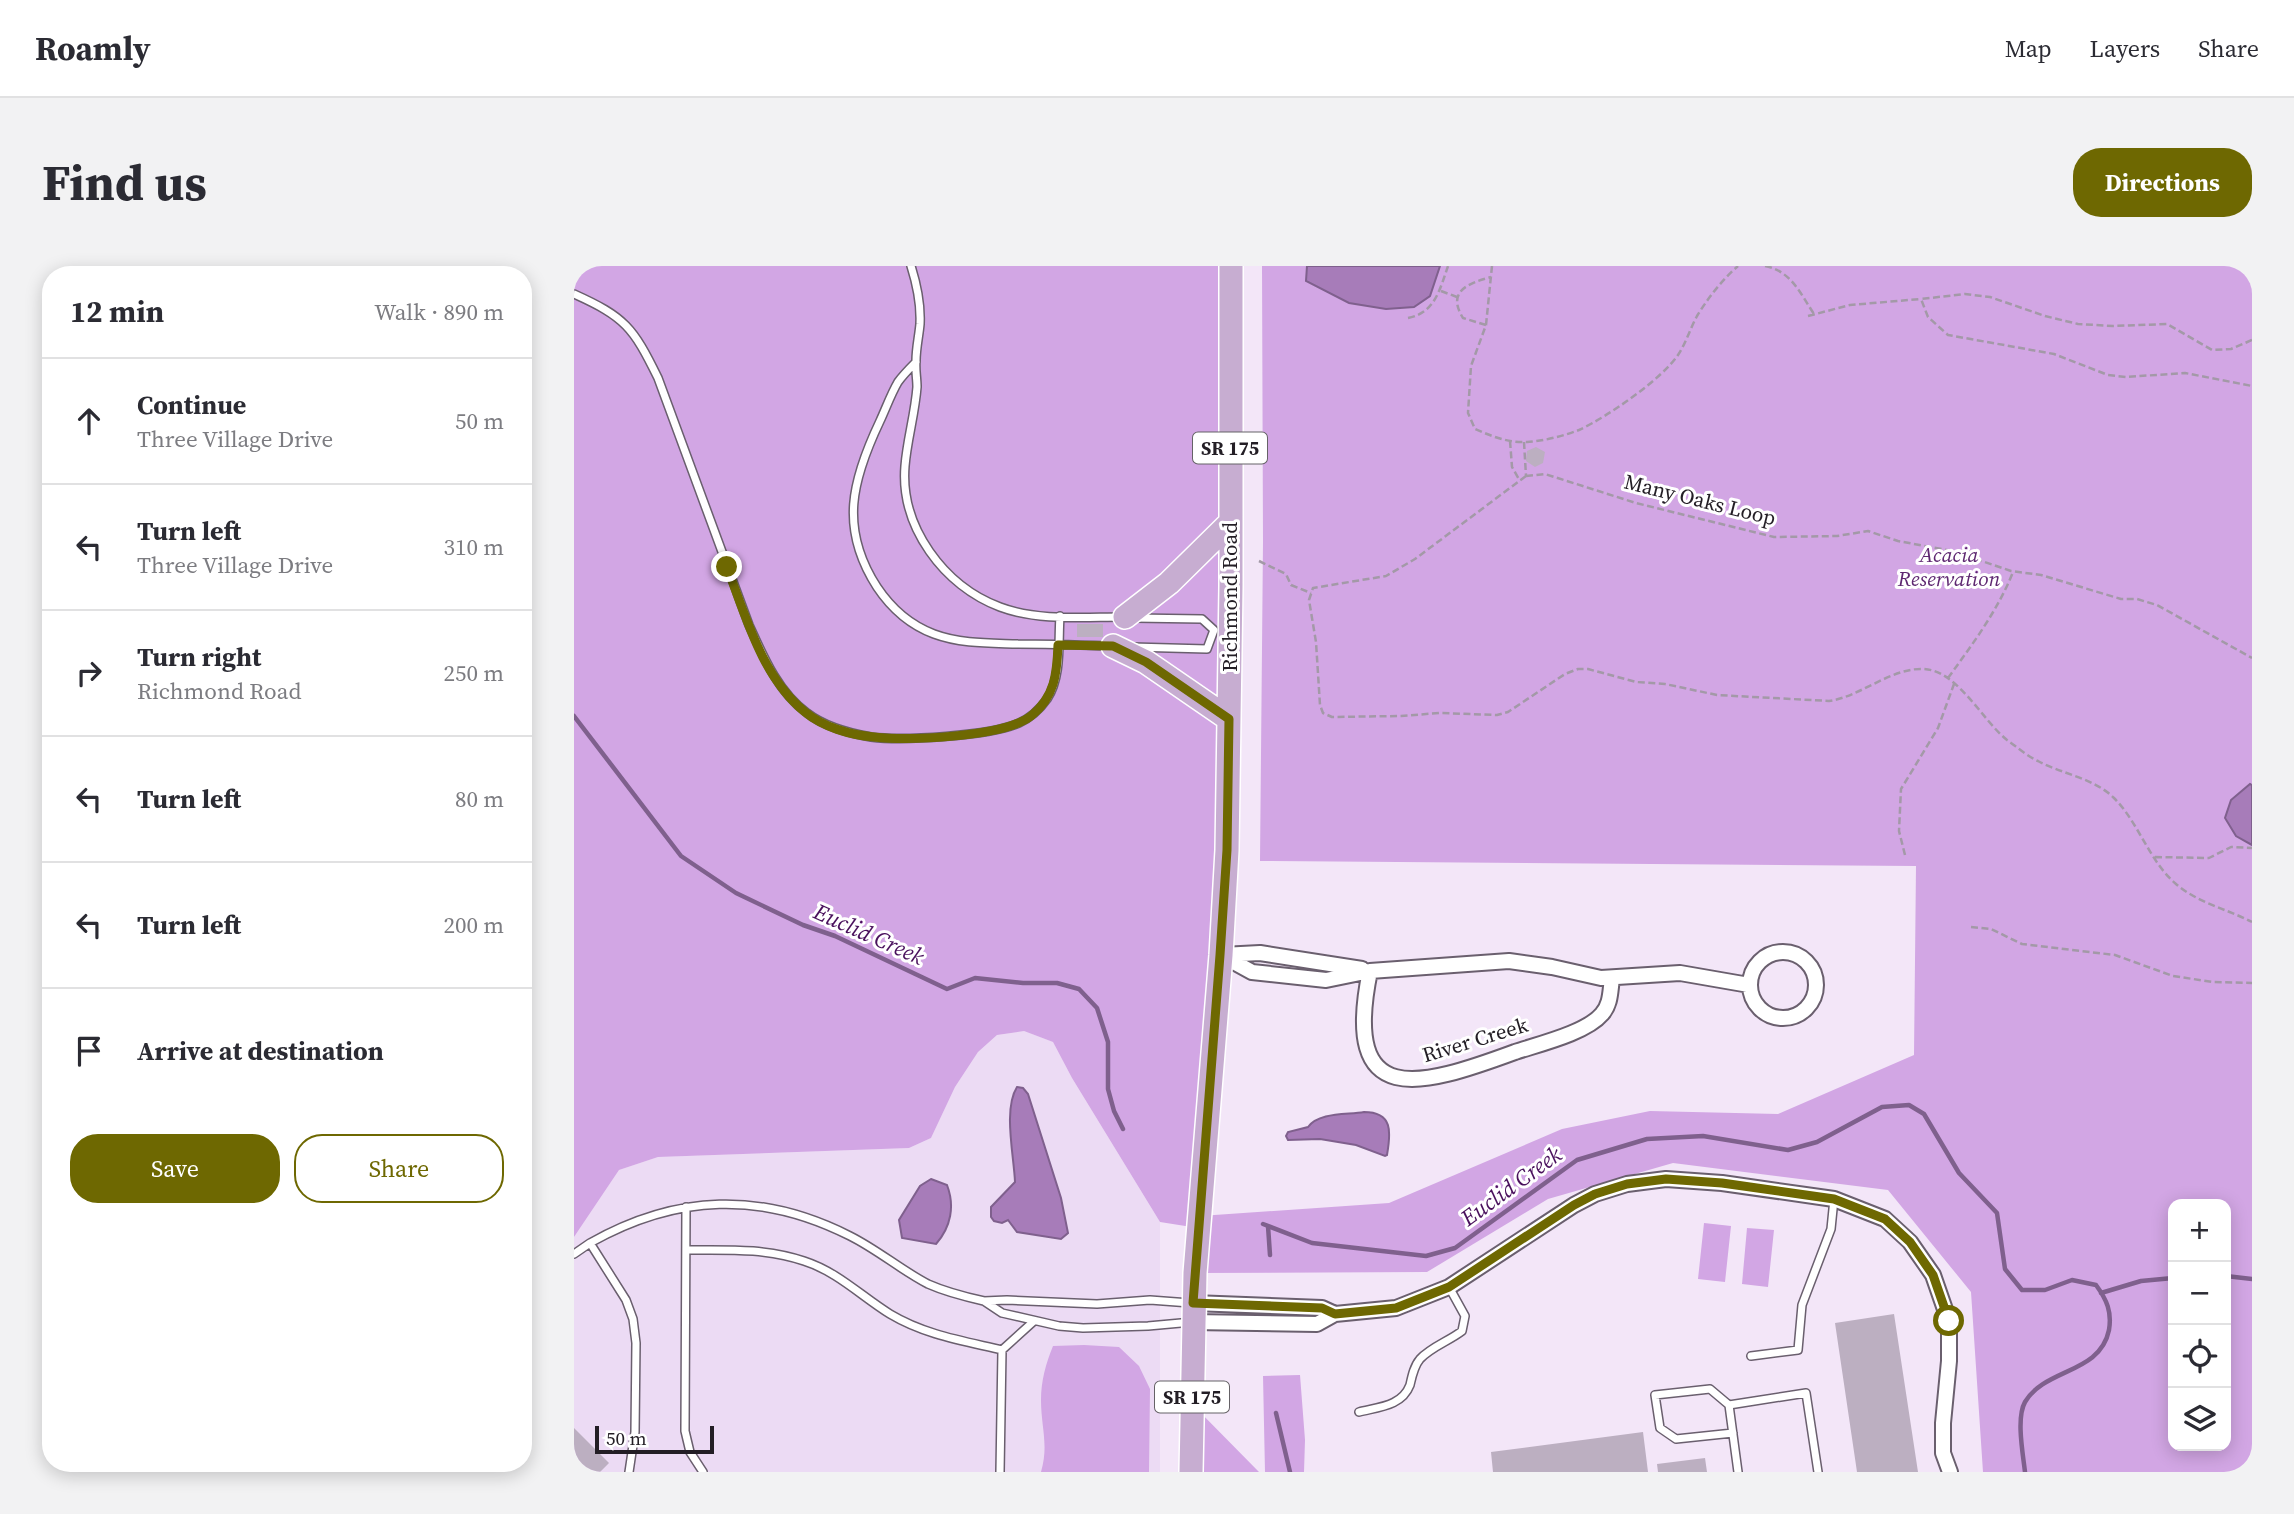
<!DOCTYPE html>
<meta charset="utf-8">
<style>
:root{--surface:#fff;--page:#f2f2f3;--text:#2b2b33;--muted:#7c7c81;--line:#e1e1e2;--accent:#6e6801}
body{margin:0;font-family:"Source Serif 4",serif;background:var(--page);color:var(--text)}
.controls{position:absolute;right:21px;bottom:21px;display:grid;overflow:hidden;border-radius:14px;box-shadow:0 4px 18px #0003}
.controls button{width:63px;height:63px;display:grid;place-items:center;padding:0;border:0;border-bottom:2px solid var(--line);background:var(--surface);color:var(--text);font:35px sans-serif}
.scale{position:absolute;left:21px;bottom:18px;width:119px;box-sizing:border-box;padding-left:7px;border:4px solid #231e25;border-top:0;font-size:19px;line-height:24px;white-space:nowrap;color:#231e25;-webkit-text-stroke:5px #fff;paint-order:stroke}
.stop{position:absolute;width:21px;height:21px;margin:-16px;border:5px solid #6e6801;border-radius:50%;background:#fff}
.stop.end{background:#6e6801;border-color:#fff;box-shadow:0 2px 7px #0008}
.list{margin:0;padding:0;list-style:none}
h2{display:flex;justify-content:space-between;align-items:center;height:91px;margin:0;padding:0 28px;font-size:30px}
h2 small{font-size:23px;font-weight:400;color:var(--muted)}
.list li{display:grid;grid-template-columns:46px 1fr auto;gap:21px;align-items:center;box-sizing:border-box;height:126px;padding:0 28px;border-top:2px solid var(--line)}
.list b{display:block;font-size:26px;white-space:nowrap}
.list p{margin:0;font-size:23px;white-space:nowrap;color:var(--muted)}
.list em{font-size:23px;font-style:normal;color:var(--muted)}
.actions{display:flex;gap:14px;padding:21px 28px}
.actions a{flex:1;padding:16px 0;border:2px solid var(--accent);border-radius:28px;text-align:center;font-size:24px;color:var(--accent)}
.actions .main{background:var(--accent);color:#fff}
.icon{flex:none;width:38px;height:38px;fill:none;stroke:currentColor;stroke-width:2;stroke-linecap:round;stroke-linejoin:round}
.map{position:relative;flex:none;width:1678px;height:1206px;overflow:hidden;border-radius:28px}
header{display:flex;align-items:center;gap:42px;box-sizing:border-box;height:98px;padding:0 35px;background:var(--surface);border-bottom:2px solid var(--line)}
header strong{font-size:33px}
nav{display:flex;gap:38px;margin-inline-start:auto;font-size:24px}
.intro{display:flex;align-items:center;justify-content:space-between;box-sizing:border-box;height:168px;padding:0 42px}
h1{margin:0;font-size:49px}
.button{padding:18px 32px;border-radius:28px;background:var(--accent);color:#fff;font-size:24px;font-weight:700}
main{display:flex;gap:42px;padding:0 42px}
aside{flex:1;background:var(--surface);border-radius:28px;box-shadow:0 4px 18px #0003}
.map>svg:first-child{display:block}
.built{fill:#ecdbf4}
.green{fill:#d2a6e4;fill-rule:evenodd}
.water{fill:#a77cb9;stroke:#7f608d;stroke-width:2}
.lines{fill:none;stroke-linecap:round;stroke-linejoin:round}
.stream{stroke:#7f608d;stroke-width:4.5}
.building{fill:#bcafc1}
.lane-casing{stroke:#6a5f6e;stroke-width:10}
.street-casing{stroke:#6a5f6e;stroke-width:18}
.primary-casing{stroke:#fff;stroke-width:26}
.path{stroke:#a399a7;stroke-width:2.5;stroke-dasharray:7 3.5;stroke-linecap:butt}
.lane{stroke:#fff;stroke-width:7}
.street{stroke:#fff;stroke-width:14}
.primary{stroke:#c7add1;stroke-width:23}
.route{stroke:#6e6801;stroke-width:9}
.labels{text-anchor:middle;stroke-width:6;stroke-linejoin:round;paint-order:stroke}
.shield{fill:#fff;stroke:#656266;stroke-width:2}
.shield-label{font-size:19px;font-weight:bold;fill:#231e25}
.street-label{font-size:21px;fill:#231e25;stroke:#fff}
.park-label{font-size:21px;font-style:italic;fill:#5e2771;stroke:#fff}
.water-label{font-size:23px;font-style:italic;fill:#4a115d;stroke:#fff}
</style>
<header>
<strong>Roamly</strong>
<nav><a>Map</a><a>Layers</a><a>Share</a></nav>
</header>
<div class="intro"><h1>Find us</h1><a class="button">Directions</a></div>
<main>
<aside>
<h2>12 min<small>Walk · 890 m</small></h2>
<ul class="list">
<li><svg class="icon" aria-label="ahead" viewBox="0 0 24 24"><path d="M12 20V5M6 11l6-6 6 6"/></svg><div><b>Continue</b><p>Three Village Drive</p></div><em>50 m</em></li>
<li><svg class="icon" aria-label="left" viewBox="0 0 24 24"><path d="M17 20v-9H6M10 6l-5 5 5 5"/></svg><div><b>Turn left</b><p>Three Village Drive</p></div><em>310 m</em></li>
<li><svg class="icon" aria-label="right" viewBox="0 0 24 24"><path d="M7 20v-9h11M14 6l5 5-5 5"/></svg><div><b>Turn right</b><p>Richmond Road</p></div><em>250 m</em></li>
<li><svg class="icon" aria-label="left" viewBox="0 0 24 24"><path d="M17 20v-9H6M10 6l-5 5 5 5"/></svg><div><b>Turn left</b></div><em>80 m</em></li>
<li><svg class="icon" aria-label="left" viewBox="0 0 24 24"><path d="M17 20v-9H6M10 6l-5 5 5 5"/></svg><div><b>Turn left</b></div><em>200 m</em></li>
<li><svg class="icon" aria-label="arrive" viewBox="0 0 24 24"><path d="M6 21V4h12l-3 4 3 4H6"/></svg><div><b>Arrive at destination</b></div></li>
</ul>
<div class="actions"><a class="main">Save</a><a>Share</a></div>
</aside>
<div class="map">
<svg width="1678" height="1206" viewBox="0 0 1678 1206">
<rect width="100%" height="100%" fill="#f3e6f8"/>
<path class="built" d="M450,765L479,776L498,812L586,956V1206H0V971L45,904L84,891L335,882L357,872L381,821L404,786L423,769Z"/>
<path class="green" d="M0,0H657V320L626,950L815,937L988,863L1076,845L1204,848L1340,789L1342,600L686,595L689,276L688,0H1678V1206H1409L1397,1026L1314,924L1099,897L974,933L853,1006L621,1007L624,962L586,956L498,812L479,776L450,765L423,769L404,786L381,821L357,872L335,882L84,891L45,904L0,971ZM1599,938H1652V1180H1599Z
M1130,957L1157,960L1151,1016L1124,1013Z
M1173,962L1200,964L1194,1021L1168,1018Z
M510,1079L545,1081L565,1100L576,1123L575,1206H467C475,1179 467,1161 467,1134C467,1115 472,1097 479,1080Z
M726,1109L731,1174L730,1206H691L689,1110Z
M618,1138L685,1206H617Z"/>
<path class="water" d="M733,0H866L856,30L840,41L812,43L775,37L732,15Z
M1676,518L1678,519V579L1662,570L1651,552L1657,534Z
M443,821L449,822L454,828L487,932L494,967L487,973L443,966L434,954L428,957L420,955L417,951V941L441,916C440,890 429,843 443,821Z
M790,846C819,846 817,866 813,889L811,890L782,879L746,873L714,874L712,870L714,866L734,861C745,846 773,849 790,846Z
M357,913L373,919C381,940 377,961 362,978L328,972L325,954L346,920Z"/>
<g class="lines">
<path class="stream" d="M0,450L107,590L162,627L229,659L261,670L373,723L401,712L449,717H483L505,723L523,742L534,776V823L540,845L549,863
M689,958L738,977L852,990L881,982L1003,894L1073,873L1129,870L1214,884L1243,876L1308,841L1335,839L1350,848L1385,907L1423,947L1431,1003L1448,1024H1471L1498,1014L1522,1019C1533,1034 1538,1046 1535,1064C1526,1108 1471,1102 1451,1136C1442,1152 1449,1188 1451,1206
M694,960L696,989
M1652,1010L1678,1013
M1527,1027L1567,1015L1599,1012
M702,1147L716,1206"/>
</g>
<path class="building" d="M962,181L971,186L969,197L961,201L952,195L953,185Z
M503,358H529V371H503Z
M1320,1048L1344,1206H1283L1261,1057Z
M0,1162L35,1197L26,1206H0Z
M1069,1166L1074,1206H919L917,1186Z
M1131,1192L1133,1206H1084L1083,1198Z"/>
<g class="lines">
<defs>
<path id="lane" d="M337,0C343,19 347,38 346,58C345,70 342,82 342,95C341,103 343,112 343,121C341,148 333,174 331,200C326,261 370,320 426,341C463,355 509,351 548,351
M0,28C51,51 59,61 84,112L175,359C189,390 204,426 233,447C251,461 274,467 297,471C329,475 416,470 445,457C456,452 466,443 473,433C488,410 484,377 486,350
M342,96C336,102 329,109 324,116C317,128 312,142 306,155C278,214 265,262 303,321C317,342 336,359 360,368C387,378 416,377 444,378C475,378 505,379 535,380
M558,381L633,383L640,364L628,353L560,352
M112,941L111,1165L116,1186L129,1206
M16,977C103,928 187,925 276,970C304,984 327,1004 354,1018C372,1026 392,1031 410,1035
M113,984C153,984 192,982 230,995C264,1006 287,1030 316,1048C351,1069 390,1075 428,1084L426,1206
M0,988L16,977L52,1034L59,1053L62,1077L61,1166L55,1206
M616,1037L576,1034L523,1038L433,1034L410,1035L428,1047L485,1060L509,1062L574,1060L618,1056
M428,1084L460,1055
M1177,1090L1224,1084L1228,1039L1257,963L1260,933
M1155,1139L1232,1127L1244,1206
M785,1146C805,1141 828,1140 836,1119C838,1110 840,1100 846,1093C857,1081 875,1075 888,1065L891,1050L875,1021
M1159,1167L1102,1173L1086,1162L1081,1129L1136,1123L1155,1139L1164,1206"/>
<path id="street" d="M1176 719a33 33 0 1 1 66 0a33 33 0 1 1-66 0Z
M647,689L678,706L752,714L796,705L935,695L978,701L1027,712L1106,707L1175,719
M648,689L686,687L788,703
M796,705C767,845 846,821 941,786C965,778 1012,767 1028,748C1037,738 1036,725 1038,713
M619,1037L748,1042L761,1048
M618,1056L743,1058L761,1048L822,1042L875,1021L1000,939L1021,928L1053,918L1092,913L1148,917L1260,933L1311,953L1336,976L1359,1009L1375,1055V1095L1369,1157V1187L1376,1206"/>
<path id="primary" d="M551,351L595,317L656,257
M539,380L572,396L655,453
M617,1206L621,1007L647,689L653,584L657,320V0"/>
</defs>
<use href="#lane" class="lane-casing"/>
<use href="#street" class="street-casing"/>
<use href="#primary" class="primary-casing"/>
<path class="path" d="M918,0L912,59L897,100L894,147L901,163C917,170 934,177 953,176C970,175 989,170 1005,164C1033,151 1087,114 1104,89C1112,77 1116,63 1123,50C1134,32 1148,14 1164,0
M1191,0C1217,5 1226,27 1240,48
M867,25L883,31
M1234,50L1276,39L1347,33
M834,52C861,47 866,23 874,0
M912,59L889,52C872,25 895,17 917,11
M1678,74L1657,83L1638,84L1593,58L1539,60L1504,58L1471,50L1416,31L1391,28L1347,33L1354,51L1374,69L1480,88L1534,109L1552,111L1611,107L1678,120
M936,175L938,201L946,215
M950,176L952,210
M952,210L841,293L812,310L739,322L735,334L742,376L746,439L749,447L758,451L827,450L865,447L923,449L934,446L991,408L1004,403H1014L1062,416L1091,418L1143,429L1255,435C1286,431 1318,401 1350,403C1384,405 1408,454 1433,474C1443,481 1453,490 1464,495C1488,508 1520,512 1540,532C1565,557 1575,595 1602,618C1624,637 1653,643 1678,656
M952,210L971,208L1062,237L1200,271L1263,270L1294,265L1324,275L1378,285L1437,305L1467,309L1547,333H1563L1583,339L1678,392
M685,295L712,308L717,319L737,327
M1374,412C1398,379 1424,344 1439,306
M1331,589L1325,565L1327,523L1364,462L1380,418
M1581,591L1635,592L1657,581L1678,582
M1397,661L1417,663L1448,678L1541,689L1599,710L1639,716L1678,717"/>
<use href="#lane" class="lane"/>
<use href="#street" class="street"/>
<use href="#primary" class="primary"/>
</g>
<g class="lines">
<path class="route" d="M153,301C172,351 188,411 231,446C249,461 276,469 300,471C335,475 430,471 457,450C481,431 483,407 484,379L539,380L572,396L655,453L653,584L646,689L619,1037L748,1042L761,1048L822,1042L875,1021L1000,939L1021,928L1053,918L1092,913L1148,917L1260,933L1311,953L1336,976L1359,1009L1375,1055"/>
</g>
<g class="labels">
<g class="shield">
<rect x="619" y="166.5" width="74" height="31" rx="5"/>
<rect x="581" y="1115.5" width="74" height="31" rx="5"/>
</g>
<g class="shield-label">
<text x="656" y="189">SR 175</text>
<text x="618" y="1138">SR 175</text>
</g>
<g class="street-label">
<text transform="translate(1126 234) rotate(14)" y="7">Many Oaks Loop</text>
<text transform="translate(656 331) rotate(-90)" y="7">Richmond Road</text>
<text transform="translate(901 774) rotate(-17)" y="7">River Creek</text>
</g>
<g class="park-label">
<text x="1375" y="296">Acacia<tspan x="1375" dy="24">Reservation</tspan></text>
</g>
<g class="water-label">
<text transform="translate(295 668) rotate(24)" y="8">Euclid Creek</text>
<text transform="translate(937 920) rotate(-36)" y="8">Euclid Creek</text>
</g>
</g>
</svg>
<div class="controls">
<button>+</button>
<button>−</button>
<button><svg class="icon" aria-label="locate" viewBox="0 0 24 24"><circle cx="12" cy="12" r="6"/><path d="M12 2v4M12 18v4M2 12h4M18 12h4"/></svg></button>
<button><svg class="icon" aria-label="layers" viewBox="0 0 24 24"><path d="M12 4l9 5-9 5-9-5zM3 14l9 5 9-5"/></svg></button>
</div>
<div class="scale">50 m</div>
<div class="stop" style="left:1375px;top:1055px"></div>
<div class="stop end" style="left:153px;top:301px"></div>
</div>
</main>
